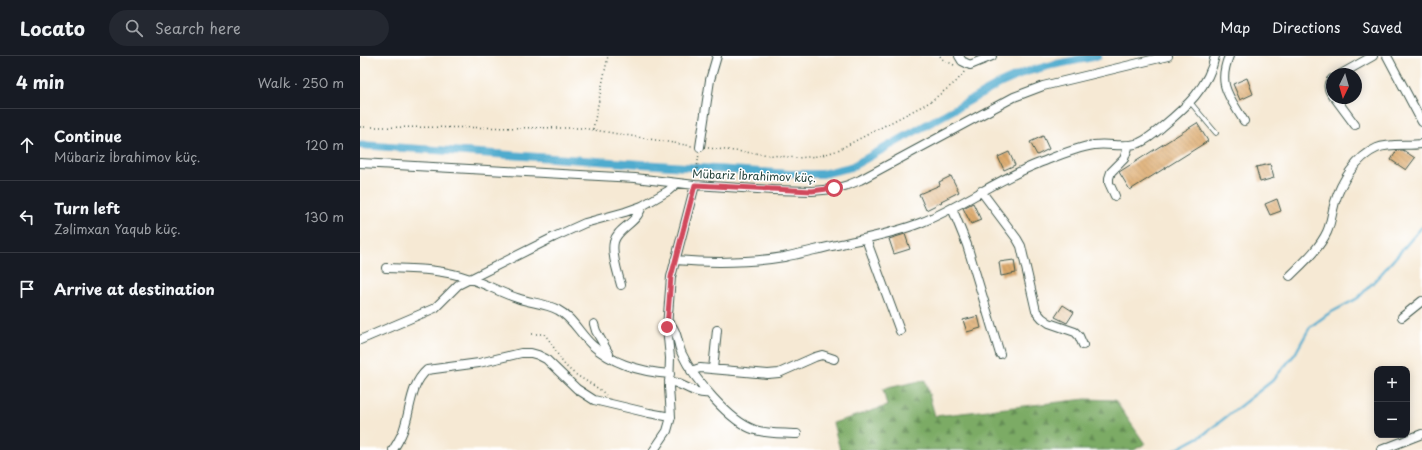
<!DOCTYPE html>
<meta charset="utf-8">
<style>
:root{--surface:#171b24;--page:#242831;--text:#f1f3f6;--muted:#9ea1a6;--line:#363941}
body{margin:0;font-family:"Playpen Sans",sans-serif;background:var(--page);color:var(--text)}
.controls{position:absolute;right:12px;bottom:12px;display:grid;overflow:hidden;border-radius:8px;box-shadow:0 2px 10px #0003}
.controls button{width:36px;height:36px;display:grid;place-items:center;padding:0;border:0;border-bottom:1px solid var(--line);background:var(--surface);color:var(--text);font:20px sans-serif}
.compass{position:absolute;left:966px;top:12px;width:36px;height:36px;border-radius:50%;background:var(--surface);box-shadow:0 2px 10px #0003;rotate:185deg}
.stop{position:absolute;width:12px;height:12px;margin:-9px;border:3px solid #d1495b;border-radius:50%;background:#fff}
.stop.end{background:#d1495b;border-color:#fff;box-shadow:0 1px 4px #0008}
.list{margin:0;padding:0;list-style:none}
h2{display:flex;justify-content:space-between;align-items:center;height:52px;margin:0;padding:0 16px;font-size:17px}
h2 small{font-size:13px;font-weight:400;color:var(--muted)}
.list li{display:grid;grid-template-columns:26px 1fr auto;gap:12px;align-items:center;box-sizing:border-box;height:72px;padding:0 16px;border-top:1px solid var(--line)}
.list b{display:block;font-size:15px;white-space:nowrap}
.list p{margin:0;font-size:13px;white-space:nowrap;color:var(--muted)}
.list em{font-size:13px;font-style:normal;color:var(--muted)}
.icon{flex:none;width:22px;height:22px;fill:none;stroke:currentColor;stroke-width:2;stroke-linecap:round;stroke-linejoin:round}
.map{position:relative;flex:none;width:1062px;height:394px;overflow:hidden}
header{display:flex;align-items:center;gap:24px;box-sizing:border-box;height:56px;padding:0 20px;background:var(--surface);border-bottom:1px solid var(--line)}
header strong{font-size:19px}
nav{display:flex;gap:22px;margin-inline-start:auto;font-size:14px}
.search{width:280px;height:36px;background:var(--page);display:flex;align-items:center;gap:10px;box-sizing:border-box;padding:0 14px;border-radius:22px;color:var(--muted);font-size:15px}
main{display:flex}
aside{flex:1;background:var(--surface)}
.map>svg:first-child{display:block}
.forest{fill:url(#forest-firs);stroke:#4d744c}
.lines{fill:none;stroke-linecap:round;stroke-linejoin:round}
.stream{stroke:#50abce;stroke-width:2.5}
.canal{stroke:#50abce;stroke-width:8}
.building{fill:url(#building-back-hatch)}
.service-casing{stroke:#3f574c;stroke-width:5.5}
.minor-casing{stroke:#3f574c;stroke-width:10}
.path{stroke:#3f574c;stroke-width:1.5;stroke-dasharray:1 3;stroke-linecap:butt}
.service{stroke:#fff;stroke-width:4}
.minor{stroke:#fff;stroke-width:8}
.route{stroke:#d1495b;stroke-width:5}
.labels{text-anchor:middle;stroke-width:3;stroke-linejoin:round;paint-order:stroke}
.street-label{font-size:11px;fill:#1f3d34;stroke:#fff}
</style>
<header>
<strong>Locato</strong>
<div class="search"><svg class="icon" aria-label="search" viewBox="0 0 24 24"><circle cx="10" cy="10" r="6"/><path d="M15 15l6 6"/></svg>Search here</div>
<nav><a>Map</a><a>Directions</a><a>Saved</a></nav>
</header>
<main>
<aside>
<h2>4 min<small>Walk · 250 m</small></h2>
<ul class="list">
<li><svg class="icon" aria-label="ahead" viewBox="0 0 24 24"><path d="M12 20V5M6 11l6-6 6 6"/></svg><div><b>Continue</b><p>Mübariz İbrahimov küç.</p></div><em>120 m</em></li>
<li><svg class="icon" aria-label="left" viewBox="0 0 24 24"><path d="M17 20v-9H6M10 6l-5 5 5 5"/></svg><div><b>Turn left</b><p>Zəlimxan Yaqub küç.</p></div><em>130 m</em></li>
<li><svg class="icon" aria-label="arrive" viewBox="0 0 24 24"><path d="M6 21V4h12l-3 4 3 4H6"/></svg><div><b>Arrive at destination</b></div></li>
</ul>
</aside>
<div class="map">
<svg width="1062" height="394" viewBox="0 0 1062 394">
<defs>
<pattern id="forest-firs" width="22" height="20" patternUnits="userSpaceOnUse"><rect width="22" height="20" fill="#7bab65"/><path d="M5 1l3.5 6h-7zM16 11l3.5 6h-7z" fill="#648c54"/></pattern>
<pattern id="building-back-hatch" width="6" height="6" patternUnits="userSpaceOnUse"><rect width="6" height="6" fill="#ddaa6d"/><path d="M-1 5l2 2M0 0l6 6M5-1l2 2" fill="none" stroke="#b38c5a"/></pattern>
</defs>
<rect width="100%" height="100%" fill="#fff"/>
<filter id="ink" filterUnits="userSpaceOnUse"><feTurbulence type="fractalNoise" baseFrequency=".025" numOctaves="2"/><feDisplacementMap in="SourceGraphic" scale="8" xChannelSelector="R" yChannelSelector="G"/><feConvolveMatrix kernelMatrix="1 2 1 2 8 2 1 2 1" color-interpolation-filters="sRGB"/></filter>
<filter id="wash" filterUnits="userSpaceOnUse"><feTurbulence type="fractalNoise" baseFrequency=".012" numOctaves="4" result="noise"/><feDisplacementMap in="SourceGraphic" scale="16" xChannelSelector="R" yChannelSelector="G"/><feGaussianBlur stdDeviation="0.9" result="paint"/><feColorMatrix in="noise" values="0 0 0 0 0 0 0 0 0 0 0 0 0 0 0 0 0 1.4 0 .05"/><feComposite in="paint" operator="in"/></filter>
<g filter="url(#wash)">
<rect width="100%" height="100%" fill="#f6e9d4"/>
<path class="forest" d="M565,324L575,360L726,343L755,344L785,388L774,394H480L473,367L527,350L523,333Z"/>
<g class="lines">
<path class="stream" d="M815,394L843,379L912,325L935,298L950,271L968,258L998,242L1021,218L1062,171"/>
<path class="canal" d="M0,89L430,118H462L491,111L641,27L666,16L692,9L738,0"/>
</g>
<g id="blocks">
<path class="building" d="M887,22L893,38L880,44L873,28Z
M837,67L848,85L770,134L759,116Z
M683,80L689,93L677,99L670,86Z
M1037,94H1043L1055,102L1046,114L1031,104Z
M649,96L655,109L644,114L638,101Z
M910,108L914,122L900,126L896,111Z
M591,120L599,136L581,145L582,146L566,154L559,138L580,129L579,126Z
M917,143L921,155L910,159L905,148Z
M613,147L621,164L611,168L603,152Z
M545,178L550,193L534,198L529,183Z
M654,204L656,217L641,220L639,206Z
M703,249L714,256L707,267L695,261Z
M618,260L621,272L607,276L603,264Z"/>
</g>
</g>
<g filter="url(#ink)">
<use href="#blocks" fill-opacity="0" stroke="#3f574c" stroke-width="1"/>
<g class="lines">
<defs>
<path id="service" d="M830,46L856,77"/>
<path id="minor" d="M599,0L602,5L610,9L632,0
M869,0C857,29 869,40 884,65
M1027,0L1062,66
M981,18L1013,0
M972,23C967,28 968,33 972,39
M975,42L995,69
M340,91L350,24L357,0
M0,107L275,122L335,129L413,134L452,135L474,133L488,129L500,124L654,41L683,30L808,0
M621,135L657,183L661,190L676,255L682,262L689,267L715,276L719,280L723,289
M755,140L749,127V122L751,116L764,103L769,89
M592,152L607,189L640,298
M506,183L540,275
M315,204C352,207 388,207 424,201C443,197 462,192 481,188C507,182 535,177 560,167C601,151 636,124 677,108C695,101 714,92 734,89C748,87 767,92 779,87C787,84 795,77 802,71C825,52 849,31 855,0
M26,212C54,213 83,213 110,223C126,228 141,237 157,242C170,247 186,247 198,254C212,261 220,278 232,289C253,308 282,316 310,318
M930,220C943,207 959,193 967,176C971,167 972,156 975,146C981,126 996,101 1017,92C1029,87 1048,90 1062,88
M261,229C258,217 251,198 254,186C257,172 277,168 282,150
M1042,261L1062,245
M307,266C318,272 317,288 322,298C333,322 370,366 395,374C408,378 424,377 437,378
M234,268L236,275L249,298V301
M0,284L75,252L98,229L194,181L225,167L265,156L282,150L308,135L316,128
M353,313L357,274
M331,315L340,312L408,318L419,317L455,301L462,299L474,303
M309,325C323,327 334,339 349,337
M33,394C38,386 43,378 45,369C51,350 51,328 67,314L119,307L161,297H171L178,299L186,303L217,333L234,344L289,357L311,361
M294,394L307,375L311,361L309,331L310,302L307,271L311,221L335,129
M1021,394L1062,378"/>
</defs>
<use href="#service" class="service-casing"/>
<use href="#minor" class="minor-casing"/>
<path class="path" d="M580,0L582,3L594,9
M0,71L222,72L332,90
M233,73L248,0
M348,92L437,102L459,100L476,95L570,46L597,25L605,15
M336,121L339,97
M172,278H184C193,287 197,300 205,309C216,322 234,327 246,339"/>
<use href="#service" class="service"/>
<use href="#minor" class="minor"/>
</g>
</g>
<g class="lines" filter="url(#ink)">
<path class="route" d="M307,271L311,221L335,129L452,135L474,132"/>
</g>
<g class="labels">
<g class="street-label">
<text transform="translate(394 120) rotate(2)" y="4">Mübariz İbrahimov küç.</text>
</g>
</g>
</svg>
<div class="controls">
<button>+</button>
<button>−</button>
</div>
<svg class="compass" viewBox="-18 -18 36 36"><path d="M0-13l5 13h-10z" fill="#e53935"/><path d="M0 13l5-13h-10z" fill="#9ea1a6"/></svg>
<div class="stop" style="left:474px;top:132px"></div>
<div class="stop end" style="left:307px;top:271px"></div>
</div>
</main>
